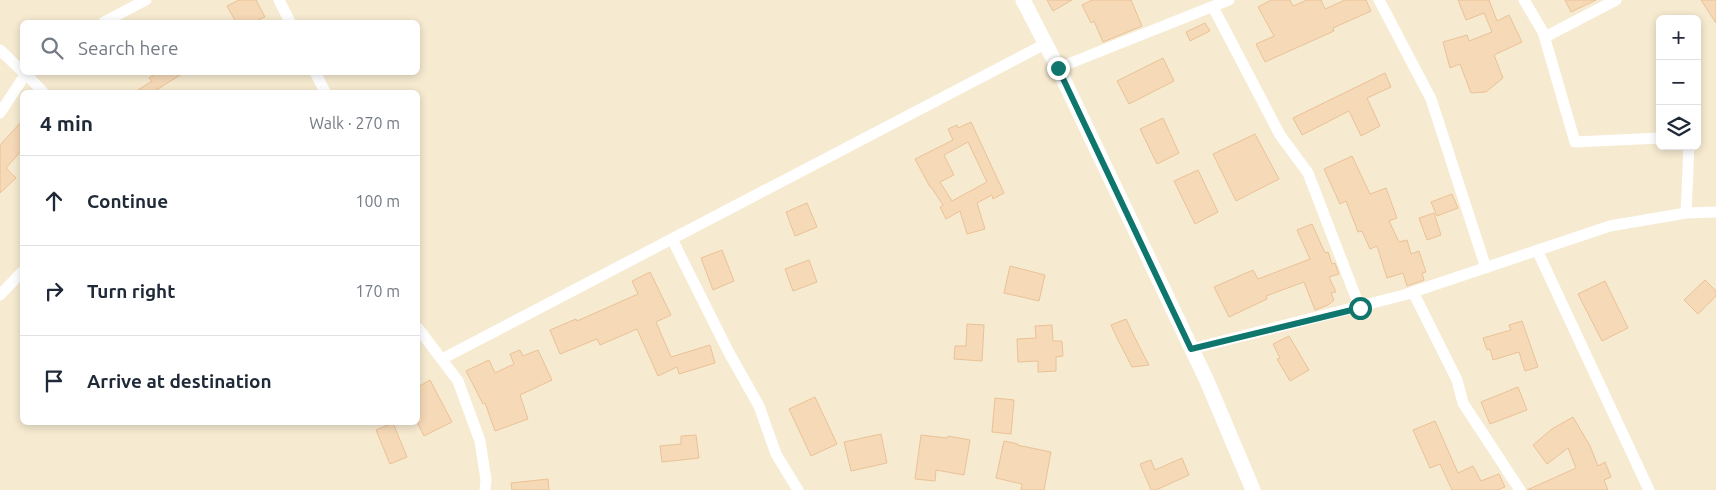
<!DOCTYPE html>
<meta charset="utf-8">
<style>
:root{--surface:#fff;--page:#f2f2f3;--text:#1f2937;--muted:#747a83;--line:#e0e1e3}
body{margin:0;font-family:Ubuntu,sans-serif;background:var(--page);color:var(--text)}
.controls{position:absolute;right:15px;top:15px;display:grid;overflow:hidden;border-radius:8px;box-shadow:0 2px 8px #0003}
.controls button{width:45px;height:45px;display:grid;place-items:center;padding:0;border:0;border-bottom:1px solid var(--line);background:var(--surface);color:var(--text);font:25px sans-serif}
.stop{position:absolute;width:15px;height:15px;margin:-11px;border:4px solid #0f766e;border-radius:50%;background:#fff}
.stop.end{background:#0f766e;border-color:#fff;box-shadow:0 1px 5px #0008}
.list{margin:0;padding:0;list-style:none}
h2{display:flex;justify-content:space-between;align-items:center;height:65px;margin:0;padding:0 20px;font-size:21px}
h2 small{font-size:16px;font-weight:400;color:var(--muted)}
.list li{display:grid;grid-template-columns:32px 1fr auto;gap:15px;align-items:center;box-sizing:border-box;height:90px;padding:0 20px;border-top:1px solid var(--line)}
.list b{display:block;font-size:19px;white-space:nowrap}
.list em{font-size:16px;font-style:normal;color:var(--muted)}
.icon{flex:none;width:28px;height:28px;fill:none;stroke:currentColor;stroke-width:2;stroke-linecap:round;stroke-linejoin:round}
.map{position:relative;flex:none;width:1716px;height:490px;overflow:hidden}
.search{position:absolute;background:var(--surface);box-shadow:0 2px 8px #0003;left:20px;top:20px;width:400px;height:55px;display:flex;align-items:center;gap:12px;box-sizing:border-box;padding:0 18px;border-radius:8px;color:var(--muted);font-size:19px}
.panel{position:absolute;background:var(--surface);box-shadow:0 2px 8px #0003;left:20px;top:90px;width:400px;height:335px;border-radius:8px}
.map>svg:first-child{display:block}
.residential{fill:#f6ead0;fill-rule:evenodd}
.building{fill:#f6d9b7;stroke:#eac296;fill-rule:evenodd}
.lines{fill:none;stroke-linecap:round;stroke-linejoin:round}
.minor{stroke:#fff;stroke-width:11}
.secondary{stroke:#fff;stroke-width:15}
.route{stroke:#0f766e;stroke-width:6}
</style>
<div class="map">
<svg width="1716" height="490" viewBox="0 0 1716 490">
<rect width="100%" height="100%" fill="#fef7e2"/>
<path class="residential" d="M0,0H1716V490H0ZM1660,19H1697V146H1660ZM22,22H418V72H22ZM22,92H418V422H22Z"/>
<path class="building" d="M239,0H256L265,17L254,22H236L227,6Z
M1047,0H1072L1053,11Z
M1092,0H1131L1142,26L1103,42L1094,21L1091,23L1082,5Z
M1271,0H1290L1293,6L1307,0H1321L1325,9L1345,0H1366L1371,11L1333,28L1334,31L1265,62L1256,44L1274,36L1258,7Z
M1458,0H1489L1497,21L1509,15L1522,42L1494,55L1503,78L1486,92L1471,93L1460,64L1450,68L1443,42L1467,35L1469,41L1492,32L1484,13L1466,20Z
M1565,0H1596L1571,12Z
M1701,0H1716V23Z
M1205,23L1210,31L1190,41L1186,32Z
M1163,58L1174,81L1129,104L1117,81Z
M158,72H185L153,92H135L152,81L149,78Z
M1385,73L1391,87L1367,98L1380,126L1361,136L1349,111L1302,135L1293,118Z
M1163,118L1179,153L1157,164L1140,129Z
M22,121V150L6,168L16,178L0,193V145Z
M971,122L1004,193L993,199L992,195L977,203L985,229L967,234L960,211L946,219L940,207L943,205L931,187H930L915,159L953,140L948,129L957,125L958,128ZM968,142L987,182L952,201L940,182L954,175L944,155Z
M1255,134L1279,179L1236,201L1213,154Z
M1352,156L1370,194L1386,188L1397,218L1389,221L1399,242L1407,240L1411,254L1419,251L1426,272L1422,273L1424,280L1407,286L1403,273L1387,278L1377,246L1370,249L1362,231L1358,232L1346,201L1340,204L1324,169Z
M1198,170L1218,212L1195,224L1174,181Z
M1452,194L1458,208L1437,216L1431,202Z
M807,203L817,227L795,236L786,212Z
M1434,213L1441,235L1427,240L1419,218Z
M1312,224L1325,253L1328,252L1332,264L1335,263L1339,274L1329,277L1336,292L1331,293L1334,300L1328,305L1315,310L1304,282L1266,296L1267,299L1229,317L1214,287L1253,270L1258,279L1310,259L1297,230Z
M722,250L734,281L713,290L701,258Z
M809,260L817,282L793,291L785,269Z
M1010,266L1045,275L1039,301L1004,293Z
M650,272L671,315L656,322L671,357L710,345L715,363L679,374L677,367L658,376L637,329L600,345L597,339L560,354L550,330L576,319L577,321L638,294L632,281Z
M1705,280L1716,291V296L1698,314L1684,300Z
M1605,281L1628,328L1602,341L1578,294Z
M1126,319L1137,342L1149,365L1132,367L1118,340L1111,325Z
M1522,321L1538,367L1525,371L1519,352L1493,360L1490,349L1487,350L1483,338L1511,330L1509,325Z
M967,324L984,325L982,361L954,359L955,346H966Z
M1052,325L1053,341H1062L1063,356L1056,357V371L1038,372V361L1018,362L1017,339L1036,338L1035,326Z
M1289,336L1309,370L1290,381L1277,359L1280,358L1273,344Z
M520,350L523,356L538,350L552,380L520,395L528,419L495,431L485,403L483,404L466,371L489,360L495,373L514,364L510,354Z
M430,380L452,422L424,436L418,424V387Z
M1518,387L1527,410L1490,424L1481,402Z
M815,397L837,444L811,456L789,409Z
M995,398L1014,400L1011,434L992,432Z
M1573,417L1590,446L1598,466L1605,462L1611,477L1604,480L1608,490H1527L1576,468L1568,448L1547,464L1533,445L1552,429Z
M1435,421L1458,473L1473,466L1481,481L1499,474L1505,487L1497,490H1452L1440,464L1430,468L1413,430Z
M393,423L407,457L390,464L376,430Z
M881,434L887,463L851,471L844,442Z
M696,435L699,458L662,462L660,446L681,444V436Z
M921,435L947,438L948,436L970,440L964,475L936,470L935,481L915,479Z
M1004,441L1018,444L1017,445L1051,452L1044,490H1021L1022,484L996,478Z
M1182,458L1189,475L1156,490H1151L1140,464L1151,460L1155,470Z
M548,479L549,490H512L511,483Z"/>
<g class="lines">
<path class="minor" d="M279,0L290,22
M1379,0L1431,99L1486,268
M1524,0L1543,32L1575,142L1660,138
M1213,7L1280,135L1308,173L1360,308
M104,22L146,0
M1545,37L1616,0
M0,50L22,71
M1058,68L1229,0
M24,72L43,92
M315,72L325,92
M0,113L27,72
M1686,213L1689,146
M672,239L728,351L759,406L776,454L798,490
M1537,250L1649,490
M1413,292L1457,380L1463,403L1520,490
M0,295L22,272
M418,328L458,381L480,441L486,480L485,490
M1191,349L1404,295L1610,226L1686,213L1716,212
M442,359L1045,44"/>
<path class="secondary" d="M1023,0L1058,68L1207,381L1253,490"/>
</g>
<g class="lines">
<path class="route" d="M1058,68L1191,349L1360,308"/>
</g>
</svg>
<div class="controls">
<button>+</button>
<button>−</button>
<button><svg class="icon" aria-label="layers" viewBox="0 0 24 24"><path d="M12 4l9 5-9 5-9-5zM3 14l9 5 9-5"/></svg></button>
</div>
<div class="stop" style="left:1360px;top:308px"></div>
<div class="stop end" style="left:1058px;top:68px"></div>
<div class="search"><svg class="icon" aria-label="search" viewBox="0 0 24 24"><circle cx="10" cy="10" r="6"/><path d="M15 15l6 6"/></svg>Search here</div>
<section class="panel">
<h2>4 min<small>Walk · 270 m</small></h2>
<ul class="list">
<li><svg class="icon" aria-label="ahead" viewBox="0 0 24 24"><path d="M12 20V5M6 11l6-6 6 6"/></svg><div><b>Continue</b></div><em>100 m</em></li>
<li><svg class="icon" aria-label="right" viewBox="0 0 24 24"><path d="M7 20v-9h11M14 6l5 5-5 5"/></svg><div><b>Turn right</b></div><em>170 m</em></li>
<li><svg class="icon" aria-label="arrive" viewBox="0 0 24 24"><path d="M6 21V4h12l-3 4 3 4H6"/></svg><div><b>Arrive at destination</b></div></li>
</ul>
</section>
</div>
